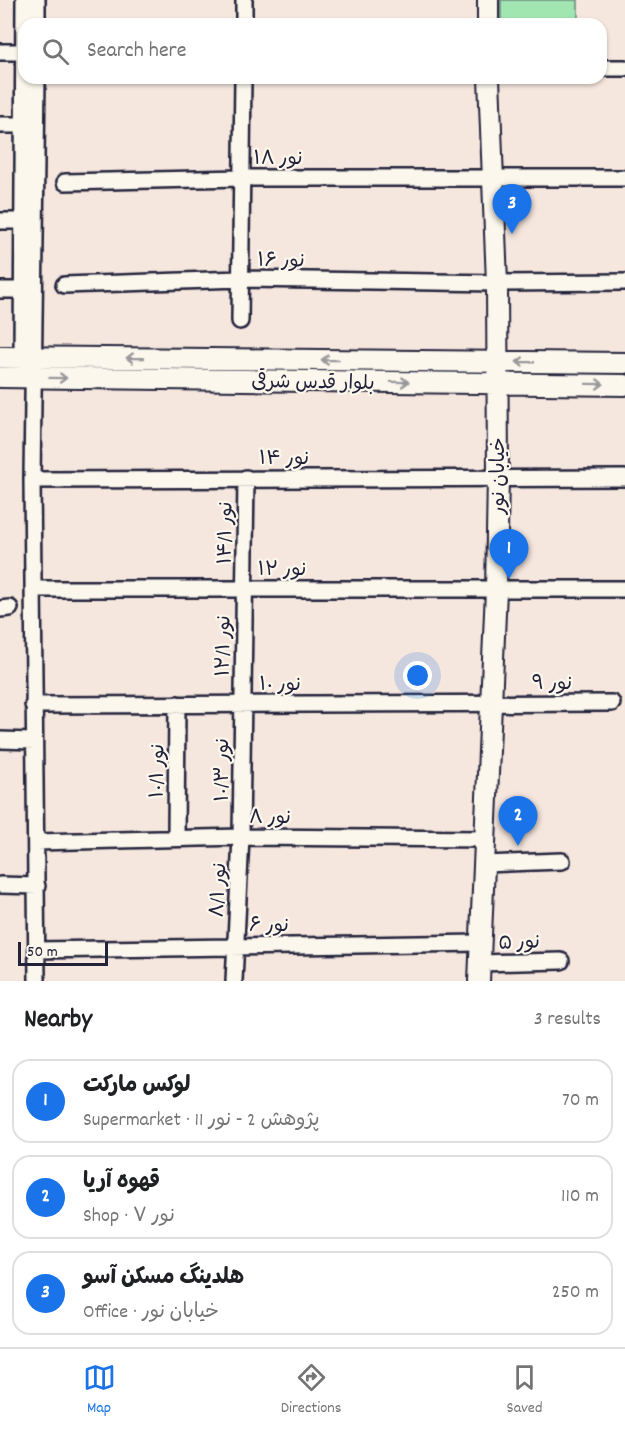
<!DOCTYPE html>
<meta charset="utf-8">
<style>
:root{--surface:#fff;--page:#f6f6f6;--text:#202124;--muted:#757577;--line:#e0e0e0;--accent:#1a73e8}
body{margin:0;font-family:Dekko,"Playpen Sans Arabic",sans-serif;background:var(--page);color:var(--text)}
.scale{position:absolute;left:18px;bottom:15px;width:90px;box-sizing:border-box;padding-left:6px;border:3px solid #22223b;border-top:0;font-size:16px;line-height:21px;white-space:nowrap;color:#22223b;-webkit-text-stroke:4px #fbf7ec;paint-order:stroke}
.you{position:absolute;left:418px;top:676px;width:21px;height:21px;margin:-15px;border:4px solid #fff;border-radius:50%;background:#1a73e8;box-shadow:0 0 0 9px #1a73e833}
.badge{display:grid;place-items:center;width:39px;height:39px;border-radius:50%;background:var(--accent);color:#fff;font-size:20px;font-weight:700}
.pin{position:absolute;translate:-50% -50px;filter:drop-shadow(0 2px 3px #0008)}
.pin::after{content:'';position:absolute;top:32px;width:21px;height:18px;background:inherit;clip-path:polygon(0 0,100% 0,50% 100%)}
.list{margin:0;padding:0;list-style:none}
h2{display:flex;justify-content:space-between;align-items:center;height:78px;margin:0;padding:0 24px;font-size:26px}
h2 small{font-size:20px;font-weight:400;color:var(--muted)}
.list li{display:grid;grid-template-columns:39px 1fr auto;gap:18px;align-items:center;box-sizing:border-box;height:84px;margin:0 12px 12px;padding:0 12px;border:2px solid var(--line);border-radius:18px}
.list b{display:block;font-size:22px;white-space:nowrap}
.list p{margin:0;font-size:20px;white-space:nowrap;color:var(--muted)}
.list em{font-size:20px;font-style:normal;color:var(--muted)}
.icon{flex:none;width:33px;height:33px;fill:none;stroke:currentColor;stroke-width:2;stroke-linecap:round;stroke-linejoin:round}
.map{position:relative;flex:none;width:625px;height:981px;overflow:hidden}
.search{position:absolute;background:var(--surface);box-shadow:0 2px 4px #0004;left:18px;right:18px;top:18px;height:66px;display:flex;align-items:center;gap:15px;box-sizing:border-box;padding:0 21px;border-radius:18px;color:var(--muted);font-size:22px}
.sheet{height:366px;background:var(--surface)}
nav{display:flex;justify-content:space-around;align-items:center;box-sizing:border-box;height:84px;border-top:2px solid var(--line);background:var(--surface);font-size:16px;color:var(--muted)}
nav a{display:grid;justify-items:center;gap:3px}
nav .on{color:var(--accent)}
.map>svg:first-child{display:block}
.grass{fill:url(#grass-tufts);stroke:#628476;stroke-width:1.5}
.green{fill:#a1e5b1;stroke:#628476;stroke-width:1.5}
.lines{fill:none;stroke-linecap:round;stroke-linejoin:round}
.minor-casing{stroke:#22223b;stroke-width:20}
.major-casing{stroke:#22223b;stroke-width:24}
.minor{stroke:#fbf7ec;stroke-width:15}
.major{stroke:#fbf7ec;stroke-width:20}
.oneway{stroke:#99979c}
.labels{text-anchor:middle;stroke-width:4.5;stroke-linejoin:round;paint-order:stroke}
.street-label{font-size:20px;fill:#22223b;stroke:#fbf7ec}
</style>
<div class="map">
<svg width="625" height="981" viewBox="0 0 625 981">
<defs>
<pattern id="grass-tufts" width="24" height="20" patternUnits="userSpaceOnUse" patternTransform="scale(1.5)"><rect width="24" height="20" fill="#a1e5b1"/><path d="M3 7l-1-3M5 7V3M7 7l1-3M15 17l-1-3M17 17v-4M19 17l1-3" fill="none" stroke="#8ac499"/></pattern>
</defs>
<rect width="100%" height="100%" fill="#f6e7de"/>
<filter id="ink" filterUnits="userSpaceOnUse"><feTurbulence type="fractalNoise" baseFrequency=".0167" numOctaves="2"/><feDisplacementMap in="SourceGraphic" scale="12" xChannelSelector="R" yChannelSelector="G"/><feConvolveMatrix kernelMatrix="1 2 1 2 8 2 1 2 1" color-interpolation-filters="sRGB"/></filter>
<g filter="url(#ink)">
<path class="grass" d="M49,366L471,370V373L468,375L47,368Z
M625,369V378L522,375V371Z"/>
<path class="green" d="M501,0H578V24H501Z"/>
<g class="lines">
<defs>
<path id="minor" d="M24,0L22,357L28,367
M37,24V0
M244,24V0
M0,52H23
M601,68H625
M0,125H23
M65,182L241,178H625
M0,221H23
M64,285L240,279L497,283L625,282
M0,290H22
M240,321L243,78
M32,480L625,478
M33,589H625
M0,609L10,608
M33,705L612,703
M0,740L33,741
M176,838L177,704
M36,842L241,837L485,839
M484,864L562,861
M0,885L37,886
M37,950L480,943
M479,963L561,961
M37,981L32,480L37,78
M234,981L241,837L246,478"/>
<path id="major" d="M488,0V24
M0,357L625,363
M0,377L625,385
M479,981L496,590L498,477L497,283L489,78"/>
</defs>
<use href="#minor" class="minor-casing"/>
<use href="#major" class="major-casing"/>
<use href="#minor" class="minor"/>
<use href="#major" class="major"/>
</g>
<defs><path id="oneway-shaft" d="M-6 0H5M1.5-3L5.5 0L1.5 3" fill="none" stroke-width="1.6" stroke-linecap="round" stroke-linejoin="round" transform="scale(1.5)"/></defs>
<g class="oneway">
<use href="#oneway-shaft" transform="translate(135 358) rotate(-179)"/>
<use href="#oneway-shaft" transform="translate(330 360) rotate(-179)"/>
<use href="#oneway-shaft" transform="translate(525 362) rotate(-179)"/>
<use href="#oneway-shaft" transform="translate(58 378) rotate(1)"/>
<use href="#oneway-shaft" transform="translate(400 382) rotate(1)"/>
<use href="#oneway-shaft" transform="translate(595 384) rotate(1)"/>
</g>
</g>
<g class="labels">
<g class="street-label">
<text x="278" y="164">نور ۱۸</text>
<text transform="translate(281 259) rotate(1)" y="7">نور ۱۶</text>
<text transform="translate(313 381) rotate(1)" y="7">بلوار قدس شرقی</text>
<text x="284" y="464">نور ۱۴</text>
<text transform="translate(497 476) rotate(-90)" y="7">خیابان نور</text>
<text transform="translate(224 533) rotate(-89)" y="7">نور ۱۴/۱</text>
<text x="282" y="575">نور ۱۲</text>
<text transform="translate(222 646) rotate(-89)" y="7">نور ۱۲/۱</text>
<text x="552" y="689">نور ۹</text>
<text x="280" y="690">نور ۱۰</text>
<text transform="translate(221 770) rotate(-90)" y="7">نور ۱۰/۳</text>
<text transform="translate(156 771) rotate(-89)" y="7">نور ۱۰/۱</text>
<text x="270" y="823">نور ۸</text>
<text transform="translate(217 890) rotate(-87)" y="7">نور ۸/۱</text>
<text x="269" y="931">نور ۶</text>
<text transform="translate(519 941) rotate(-2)" y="7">نور ۵</text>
</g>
</g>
</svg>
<div class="scale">50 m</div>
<div class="you"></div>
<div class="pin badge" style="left:509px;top:579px">1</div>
<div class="pin badge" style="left:518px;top:846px">2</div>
<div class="pin badge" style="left:512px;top:234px">3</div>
<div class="search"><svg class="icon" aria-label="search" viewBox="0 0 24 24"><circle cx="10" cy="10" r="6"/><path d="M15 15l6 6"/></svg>Search here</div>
</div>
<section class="sheet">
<h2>Nearby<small>3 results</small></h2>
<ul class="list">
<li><span class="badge">1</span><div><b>لوکس مارکت</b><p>Supermarket · پژوهش 2 - نور 11</p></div><em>70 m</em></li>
<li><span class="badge">2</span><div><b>قهوه آریا</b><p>Shop · نور ۷</p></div><em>110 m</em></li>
<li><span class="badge">3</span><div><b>هلدینگ مسکن آسو</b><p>Office · خیابان نور</p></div><em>250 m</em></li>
</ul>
</section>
<nav>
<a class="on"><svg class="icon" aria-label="map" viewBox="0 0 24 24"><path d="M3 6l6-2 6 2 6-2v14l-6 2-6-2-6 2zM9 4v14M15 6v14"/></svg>Map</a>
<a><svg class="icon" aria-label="directions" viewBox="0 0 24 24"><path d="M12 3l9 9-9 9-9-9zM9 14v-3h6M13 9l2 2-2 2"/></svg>Directions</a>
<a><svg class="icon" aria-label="saved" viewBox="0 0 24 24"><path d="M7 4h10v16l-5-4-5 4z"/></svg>Saved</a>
</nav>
